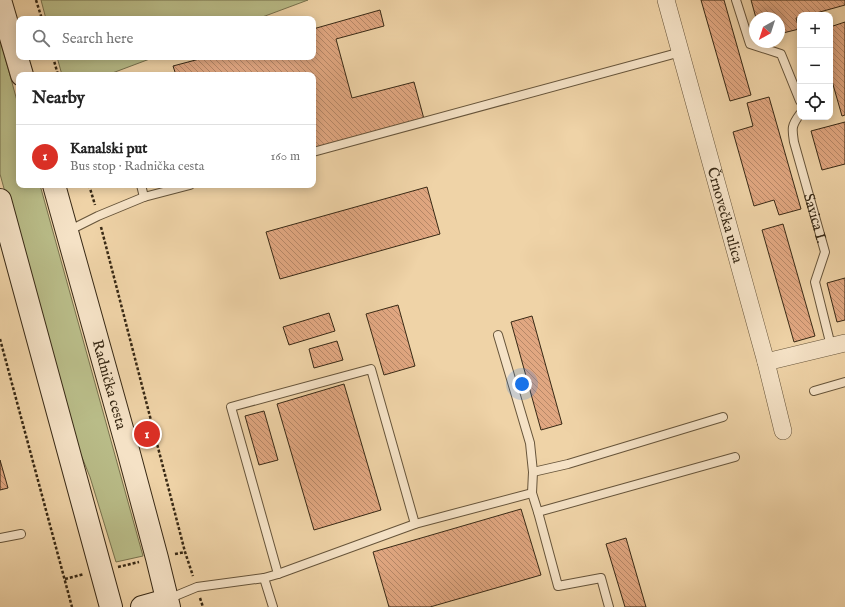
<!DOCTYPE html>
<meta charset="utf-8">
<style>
:root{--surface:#fff;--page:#f2f2f2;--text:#222;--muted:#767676;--line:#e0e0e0;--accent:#d93025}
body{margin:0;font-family:"IM FELL English",serif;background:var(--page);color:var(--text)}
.controls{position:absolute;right:12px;top:12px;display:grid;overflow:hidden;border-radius:8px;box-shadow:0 2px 10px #0003}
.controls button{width:36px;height:36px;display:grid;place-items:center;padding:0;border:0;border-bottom:1px solid var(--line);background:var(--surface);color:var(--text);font:20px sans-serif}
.compass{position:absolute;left:749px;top:12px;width:36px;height:36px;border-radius:50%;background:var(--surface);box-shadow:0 2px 10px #0003;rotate:219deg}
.you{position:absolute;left:522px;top:384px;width:14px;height:14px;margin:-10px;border:3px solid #fff;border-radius:50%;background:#1a73e8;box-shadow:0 0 0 6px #1a73e833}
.badge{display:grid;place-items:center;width:26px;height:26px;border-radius:50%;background:var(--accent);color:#fff;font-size:13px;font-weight:700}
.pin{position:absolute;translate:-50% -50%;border:2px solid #fff;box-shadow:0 1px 4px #0006}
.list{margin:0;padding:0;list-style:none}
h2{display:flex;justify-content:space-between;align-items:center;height:52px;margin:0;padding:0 16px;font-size:17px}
h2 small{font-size:13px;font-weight:400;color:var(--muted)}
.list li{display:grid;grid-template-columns:26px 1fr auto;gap:12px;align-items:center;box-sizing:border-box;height:64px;padding:0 16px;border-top:1px solid var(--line)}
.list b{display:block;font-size:15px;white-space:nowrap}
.list p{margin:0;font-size:13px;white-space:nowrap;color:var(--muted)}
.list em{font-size:13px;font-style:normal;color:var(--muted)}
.icon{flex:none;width:22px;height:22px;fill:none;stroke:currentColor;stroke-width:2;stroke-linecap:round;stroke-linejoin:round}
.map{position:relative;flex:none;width:845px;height:607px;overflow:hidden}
.search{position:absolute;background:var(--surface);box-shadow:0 2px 10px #0003;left:16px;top:16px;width:300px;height:44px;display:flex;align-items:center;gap:10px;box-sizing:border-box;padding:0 14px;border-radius:8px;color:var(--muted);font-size:15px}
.panel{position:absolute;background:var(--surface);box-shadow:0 2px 10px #0003;left:16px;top:72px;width:300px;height:116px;border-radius:8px}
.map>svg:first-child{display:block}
.grass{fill:#b9bc88;stroke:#78724e}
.building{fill:url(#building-back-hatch);stroke:#382915}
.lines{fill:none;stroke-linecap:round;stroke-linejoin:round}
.lane-casing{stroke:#66543a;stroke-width:10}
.street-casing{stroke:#66543a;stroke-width:18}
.secondary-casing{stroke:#382915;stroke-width:24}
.path{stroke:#382915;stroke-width:2.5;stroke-dasharray:3 2;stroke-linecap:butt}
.lane{stroke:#f5e2c6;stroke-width:8}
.street{stroke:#f5e2c6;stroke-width:17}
.secondary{stroke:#f5e2c6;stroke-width:22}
.labels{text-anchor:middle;stroke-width:4;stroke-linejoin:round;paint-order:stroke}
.street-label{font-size:15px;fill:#382915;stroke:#f5e2c6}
</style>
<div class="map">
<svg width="845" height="607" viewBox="0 0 845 607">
<defs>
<pattern id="building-back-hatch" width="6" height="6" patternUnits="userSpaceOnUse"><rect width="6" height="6" fill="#e1a781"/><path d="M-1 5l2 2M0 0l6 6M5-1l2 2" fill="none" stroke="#b78868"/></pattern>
</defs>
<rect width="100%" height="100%" fill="#efd3a7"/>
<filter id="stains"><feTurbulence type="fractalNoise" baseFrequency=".005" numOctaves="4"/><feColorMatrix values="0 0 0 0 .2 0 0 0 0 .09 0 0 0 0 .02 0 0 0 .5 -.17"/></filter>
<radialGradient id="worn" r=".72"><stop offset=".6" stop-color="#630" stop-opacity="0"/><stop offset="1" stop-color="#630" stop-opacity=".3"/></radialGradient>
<path class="grass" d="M41,0H308L257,19H46Z
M0,39L19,108V185H40L143,556L116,562L90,477L73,435L62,399L0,174Z
M57,57H155L107,75H62Z"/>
<path class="building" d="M701,0H724L751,95L730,101Z
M751,0H845V5L809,15H800V17L796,18L799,29L779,34V18H756Z
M380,10L384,26L336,39L352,98L414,82L424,119L313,149V75H176L173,66L207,57H313V29Z
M845,22V115L842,116L830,74V27Z
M769,97L801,209L779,215L774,200L754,206L733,132L753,126L747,103Z
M845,122V164L822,170L811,131Z
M427,187L440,234L280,279L266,232Z
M783,224L815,336L794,342L762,230Z
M845,278V320L837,322L827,283Z
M398,305L415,366L384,375L366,314Z
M329,313L335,331L289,345L283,327Z
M532,316L562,424L541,430L511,322Z
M337,341L343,360L314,368L309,349Z
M344,384L381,510L314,530L277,404Z
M264,411L278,460L259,465L245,416Z
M0,460L8,488L0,490Z
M521,509L541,575L430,607H389L373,552Z
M626,538L646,607H625L606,544Z"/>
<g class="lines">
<defs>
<g id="lane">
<path d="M736,0L750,44L781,54L800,101"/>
<path id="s1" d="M800,114C791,126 792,129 794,142L825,252L815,282L831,346"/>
<path d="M313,152L681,52"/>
<path d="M141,185L144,197"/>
<path d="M68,231L98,216L144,197L190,185"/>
<path d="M498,335L530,443L533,472L532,493L538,512L558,586L601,578L609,607"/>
<path d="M814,391L845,382"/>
<path d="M533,472L568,464L723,417"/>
<path d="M538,512L735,457"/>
<path d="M0,538L21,534"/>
<path d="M278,574L231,407L371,369L415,524"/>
<path d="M264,578L273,607"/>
<path d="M168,599L197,587L264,578L278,574L415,524L532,493"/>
</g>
<g id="street">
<path id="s2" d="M666,0L766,362L783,431"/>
<path d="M766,362L845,343"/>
</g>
<g id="secondary">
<path d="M0,0L22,75"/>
<path id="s3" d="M54,185L128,450L157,558L169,607"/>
<path d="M0,200L111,607"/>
<path d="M142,607L167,600"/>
</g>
</defs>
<use href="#lane" class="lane-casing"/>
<use href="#street" class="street-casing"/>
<use href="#secondary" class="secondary-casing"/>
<path class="path" d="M36,0L42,19
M53,57L58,75
M89,185L95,205
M101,227L185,552L193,576
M0,339L72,607
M175,554L185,552
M118,567L139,562
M65,579L84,574
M200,598L203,607"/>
<use href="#lane" class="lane"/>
<use href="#street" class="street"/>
<use href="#secondary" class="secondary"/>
</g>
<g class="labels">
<g class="street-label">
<text dy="5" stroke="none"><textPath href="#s2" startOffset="223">Črnovečka ulica</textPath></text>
<text dy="5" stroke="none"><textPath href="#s1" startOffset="109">Savica I.</textPath></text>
<text dy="5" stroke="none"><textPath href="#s3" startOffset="207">Radnička cesta</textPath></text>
</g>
</g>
<rect width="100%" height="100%" filter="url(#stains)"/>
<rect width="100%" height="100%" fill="url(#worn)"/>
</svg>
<div class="controls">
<button>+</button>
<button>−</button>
<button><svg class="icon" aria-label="locate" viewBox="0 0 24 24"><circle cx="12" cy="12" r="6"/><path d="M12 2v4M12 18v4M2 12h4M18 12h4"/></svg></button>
</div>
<svg class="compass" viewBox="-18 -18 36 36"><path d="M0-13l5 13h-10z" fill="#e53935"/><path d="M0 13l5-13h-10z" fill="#767676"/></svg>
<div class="you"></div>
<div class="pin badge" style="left:147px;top:434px">1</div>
<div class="search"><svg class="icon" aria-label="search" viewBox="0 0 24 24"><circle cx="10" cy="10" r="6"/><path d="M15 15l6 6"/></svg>Search here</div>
<section class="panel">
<h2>Nearby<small></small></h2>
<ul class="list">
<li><span class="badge">1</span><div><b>Kanalski put</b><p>Bus stop · Radnička cesta</p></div><em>160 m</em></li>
</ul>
</section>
</div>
